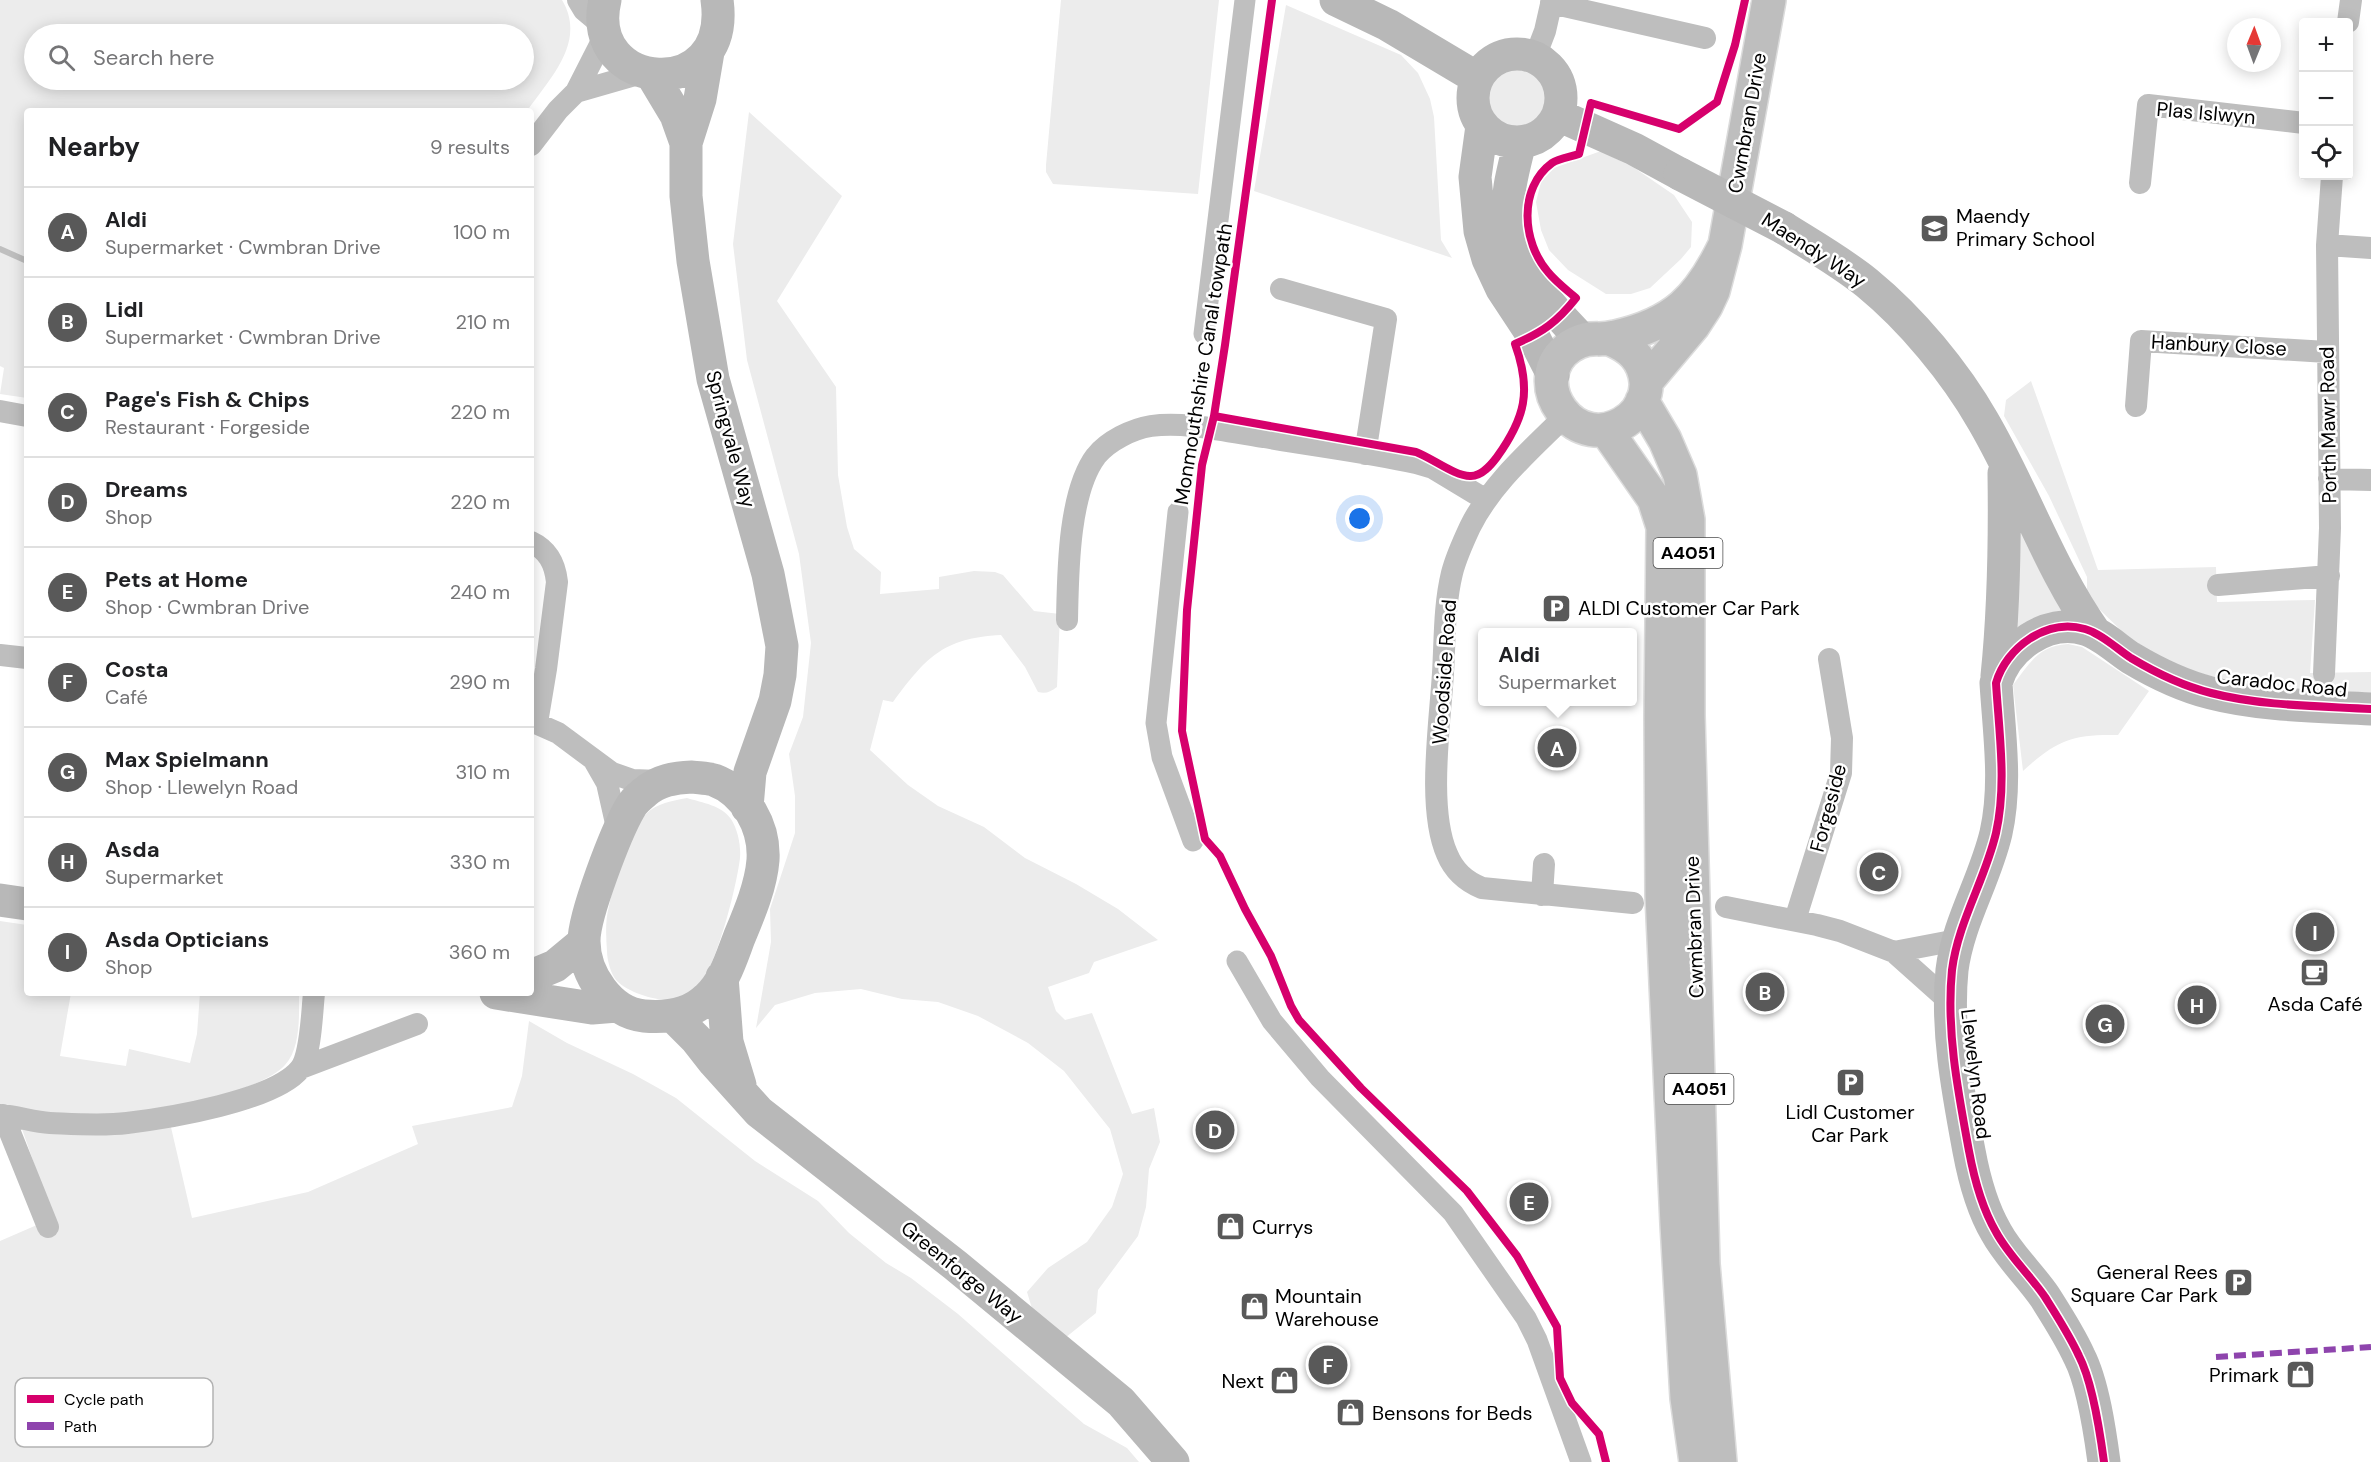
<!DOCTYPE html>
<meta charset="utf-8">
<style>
:root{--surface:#fff;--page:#f6f6f6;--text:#202124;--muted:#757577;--line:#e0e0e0;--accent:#595959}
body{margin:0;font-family:"DM Sans",sans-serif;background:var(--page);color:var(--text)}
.controls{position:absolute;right:18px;top:18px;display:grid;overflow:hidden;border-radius:6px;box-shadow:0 3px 15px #0003}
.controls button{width:54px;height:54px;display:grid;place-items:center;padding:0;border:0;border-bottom:2px solid var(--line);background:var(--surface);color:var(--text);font:30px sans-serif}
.compass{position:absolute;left:2227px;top:18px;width:54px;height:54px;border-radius:50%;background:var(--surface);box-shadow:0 3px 15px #0003;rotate:1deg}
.you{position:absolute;left:1360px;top:519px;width:21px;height:21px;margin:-15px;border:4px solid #fff;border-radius:50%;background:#1a73e8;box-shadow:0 0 0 9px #1a73e833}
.badge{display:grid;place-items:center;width:39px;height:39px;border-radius:50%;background:var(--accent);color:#fff;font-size:20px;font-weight:700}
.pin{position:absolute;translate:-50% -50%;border:3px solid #fff;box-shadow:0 2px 6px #0006}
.popup{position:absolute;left:1478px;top:628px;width:159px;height:78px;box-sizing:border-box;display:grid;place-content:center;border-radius:6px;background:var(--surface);filter:drop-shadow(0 2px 4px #0005);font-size:20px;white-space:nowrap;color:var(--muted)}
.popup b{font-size:22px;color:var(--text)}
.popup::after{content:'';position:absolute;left:50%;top:100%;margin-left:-12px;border:12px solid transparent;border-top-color:var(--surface)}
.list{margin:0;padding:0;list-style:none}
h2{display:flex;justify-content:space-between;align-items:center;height:78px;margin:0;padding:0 24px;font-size:26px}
h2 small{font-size:20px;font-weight:400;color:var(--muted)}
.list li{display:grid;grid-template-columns:39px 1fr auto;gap:18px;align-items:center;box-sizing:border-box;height:90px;padding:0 24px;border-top:2px solid var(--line)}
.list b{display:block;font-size:22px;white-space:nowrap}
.list p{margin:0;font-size:20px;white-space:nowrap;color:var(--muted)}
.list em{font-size:20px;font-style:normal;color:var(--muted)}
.icon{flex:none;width:33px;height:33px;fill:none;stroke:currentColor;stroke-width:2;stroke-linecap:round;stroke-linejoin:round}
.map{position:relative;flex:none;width:2371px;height:1462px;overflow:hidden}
.search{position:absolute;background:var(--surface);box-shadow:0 3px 15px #0003;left:24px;top:24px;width:510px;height:66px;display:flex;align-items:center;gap:15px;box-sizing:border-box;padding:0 21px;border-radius:33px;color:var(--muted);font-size:22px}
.panel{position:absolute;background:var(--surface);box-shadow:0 3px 15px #0003;left:24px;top:108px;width:510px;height:888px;border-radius:6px}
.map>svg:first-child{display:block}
.green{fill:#ececec;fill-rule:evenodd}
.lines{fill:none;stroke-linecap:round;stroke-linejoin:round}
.stream{stroke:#bfbfbf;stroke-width:6}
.canal{stroke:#bfbfbf;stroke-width:21}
.primary-casing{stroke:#dbdbdb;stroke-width:36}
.street{stroke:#bebebe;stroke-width:22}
.secondary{stroke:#b8b8b8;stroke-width:33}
.primary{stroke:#bebebe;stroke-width:33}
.secondary-bridge{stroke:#b8b8b8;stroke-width:33}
.quiet{stroke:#8e44ad;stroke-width:6;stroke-dasharray:12 6;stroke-linecap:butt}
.cycleway-casing{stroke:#fff;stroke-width:11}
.cycleway{stroke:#d6006c;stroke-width:8}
.labels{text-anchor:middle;stroke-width:5;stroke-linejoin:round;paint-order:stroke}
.shield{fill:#fff;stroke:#4c4c4c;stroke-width:1.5}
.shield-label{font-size:18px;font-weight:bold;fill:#000}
.street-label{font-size:20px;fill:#000;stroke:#fff}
.poi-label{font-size:20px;fill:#000;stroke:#fff;text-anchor:start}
.key{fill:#fff;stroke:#b2b2b2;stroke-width:1.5}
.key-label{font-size:16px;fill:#000}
</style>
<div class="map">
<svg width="2371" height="1462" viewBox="0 0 2371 1462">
<rect width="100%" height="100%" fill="#fff"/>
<path class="green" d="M0,0H562C587,42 550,78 527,111H27V398L0,394L4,368L0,366ZM34,34H524V80H34Z
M1061,0H1219L1198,194L1053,184L1046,172V165Z
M1286,5L1401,55L1418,73L1430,99L1434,117L1441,240L1452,258L1254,191Z
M1487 98a29 29 0 1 1 58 0a29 29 0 1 1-58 0Z
M749,112L842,196L777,301L836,387L838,475L847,527L854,549L881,572L880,594L939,589V577L974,571L995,572L1003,575L1034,611L1060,614L1057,687C1050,692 1046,694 1038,692L1025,667L1001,635C942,638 926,658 893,702L883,700L870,750L908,785L938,806L984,827L1025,858L1076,884L1118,909L1158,940L1094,962L1089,973L1048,987L1056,1011L1065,1020L1092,1013L1132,1114L1154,1108L1160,1142L1149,1169L1146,1207L1138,1236L1098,1290L1096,1313L1065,1338L1034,1315L1027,1292L1048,1268L1087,1242L1112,1207L1123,1174L1110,1129L1064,1071L1028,1043L978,1016L938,1002L902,999L861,989L815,993L775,1005L756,1028L771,942L770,909L795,833V796L789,754L803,717L811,643L799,554L747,360L733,244Z
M1601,151L1633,167L1674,195L1692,222L1691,247L1681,259L1650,288L1631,294H1606L1568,270L1549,250L1541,230L1536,202L1541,182L1554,168Z
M2031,381L2098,570L2216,567L2217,602L2315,600L2310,673L2371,672V694L2251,686L2183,669L2132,641L2097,607L2087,592V577L2049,496L2004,416L2006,400Z
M2013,494L2072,613L2016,628Z
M2068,644L2082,647L2149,691L2118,735C2072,734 2057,740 2023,771L2013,685C2030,663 2038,646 2068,644Z
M687,798C703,803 721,805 731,819C738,830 741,846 740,858C736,890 716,968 696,991C680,1010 632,996 617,981C611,975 607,960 607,951C606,936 605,921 609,906C614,882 629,832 646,814C657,803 672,801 687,798Z
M0,921L27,925V993H71L60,1056L126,1066L129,1049L190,1063L197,1034L200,993H299C299,1015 301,1048 285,1065C264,1088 197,1101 167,1110L192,1218L308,1192L418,1144L412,1126L512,1107L522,1076L529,1021L567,1043L633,1074L676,1098L755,1161L818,1201L849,1233L886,1263L911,1278L958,1314L1084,1424L1127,1448L1139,1462H0V1241L53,1218L14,1106L0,1105Z"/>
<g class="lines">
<path class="stream" d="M0,249L27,261"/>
<path class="canal" d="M1204,334L1245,0
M1178,512L1156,723L1162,757L1193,841
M1237,961L1272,1021L1320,1078L1453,1213L1526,1318L1537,1340L1581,1462"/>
<defs>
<path id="primary" d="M1610,339C1630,347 1644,359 1646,382C1647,395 1640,410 1630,418C1576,461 1521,379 1571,346C1592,334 1596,342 1615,337C1674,324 1699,299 1725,245
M1646,382L1693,326L1706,306L1713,291L1725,245L1769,0
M1642,401L1665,440L1680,475L1688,520V715L1703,1264L1720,1462
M1606,430L1654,499L1663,527L1661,716L1662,895L1677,1224L1687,1398L1696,1462"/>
</defs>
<use href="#primary" class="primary-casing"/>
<path class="street" d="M578,0L584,10L603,26
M1551,3L1705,38
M2348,22L2351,0
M1535,57L1545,31L1552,0
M576,92L642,73
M531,145L558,110L576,92L605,35
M2140,183L2148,105L2304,123
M2327,245L2371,248
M1281,289L1386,319L1365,454
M2136,406L2141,341L2327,352
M0,411L27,416
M1565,416C1532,449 1491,484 1470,527C1463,542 1456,557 1452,573C1444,606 1445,640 1443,673C1440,723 1427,809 1447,854C1454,871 1465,881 1482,888L1633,903
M2329,479L2371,480
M531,542C548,550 555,563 557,582L546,669L537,723
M2218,585L2329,576
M1067,620C1068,575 1068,493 1096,456C1108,441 1132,429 1151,426C1187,421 1228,432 1264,437C1315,446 1366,452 1416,463L1433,468L1486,500
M0,655L27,658
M2324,674L2330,528L2327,245L2332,176
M531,721L558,733L612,773L632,780L660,781
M595,762L607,783L618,832
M1542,895L1544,864
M1726,907L1817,925L1840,931L1894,952L1950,1002
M1795,920L1841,773L1842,738L1829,659
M1894,952L1957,940
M301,1068L417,1024
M0,1115C17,1116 33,1122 50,1123C75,1124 103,1126 127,1123C168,1118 274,1101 300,1069C311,1056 312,1011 314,993
M3,1115L48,1227"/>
<path class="secondary" d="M605,0C583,93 732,105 717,0
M1336,0L1388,25L1477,78
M708,52L700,99L686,143V196L693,261L713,379L768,574L782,646L780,675L775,701L750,772L747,807
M1473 98a44 44 0 1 1 88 0a44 44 0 1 1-88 0Z
M652,75L676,115L686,143
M1558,115L1634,149L1680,174
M1482,126L1475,177L1480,231L1488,259L1502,289L1533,336L1553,375
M1520,142C1514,167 1506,194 1508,220C1512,269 1551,306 1582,340
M1784,228C1811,245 1841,262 1867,283C1911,319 1955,372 1983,421C2024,491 2049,568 2096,634
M1997,676C2004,608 2005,541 2004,473
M692,777C699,778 707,778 714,780C746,792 765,827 763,860C761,886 749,914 739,938C731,959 724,983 707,998C690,1015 667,1018 644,1016C610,1013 584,974 584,941C584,915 616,832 630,808C633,802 640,796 645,792C659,780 674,778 692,777Z
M0,900L27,904
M531,976L555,966L584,942
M722,977L727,1042L740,1085
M496,993L592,1008L617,1006
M673,1016L696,1039L714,1062L759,1112L955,1265L1121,1402L1173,1462
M2104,1462C2100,1432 2093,1383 2079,1356C2070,1336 2057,1316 2045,1297C2030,1275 2009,1256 1996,1232C1982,1208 1974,1178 1969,1151C1958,1092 1946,1030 1952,970C1958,922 1985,880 1996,833C2007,784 1999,732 1996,683C2006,648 2046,618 2085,629C2102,634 2117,649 2131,658C2156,673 2183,686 2211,693C2261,706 2320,706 2371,709"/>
<use href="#primary" class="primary"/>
<path class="secondary-bridge" d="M1680,174L1784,228"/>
<path class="quiet" d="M2216,1357L2371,1347"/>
<defs>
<path id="cycleway" d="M1272,0L1225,345L1214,416L1202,465L1187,610L1182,731L1205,839L1220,856L1245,909L1271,956L1291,1006L1299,1020L1361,1088L1467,1191L1517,1256L1557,1327L1560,1378L1572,1403L1599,1434L1606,1462
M1214,416L1416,452C1432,458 1456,477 1471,476C1482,476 1491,465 1497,457C1525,418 1532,391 1515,344C1543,332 1557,322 1576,298C1567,290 1556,282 1548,272C1522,242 1518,188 1552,163C1559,158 1570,157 1579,154L1591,103L1679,129L1717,102L1735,45L1745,0
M2104,1462C2100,1432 2093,1383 2079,1356C2070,1336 2057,1316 2045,1297C2030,1275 2009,1256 1996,1232C1982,1208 1974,1178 1969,1151C1958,1092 1946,1030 1952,970C1958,922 1985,880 1996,833C2007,784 1999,732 1996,683C2006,648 2046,618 2085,629C2102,634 2117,649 2131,658C2156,673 2183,686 2211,693C2261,706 2320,706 2371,709"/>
</defs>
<use href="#cycleway" class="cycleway-casing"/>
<use href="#cycleway" class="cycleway"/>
</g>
<defs>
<symbol id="school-square" viewBox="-11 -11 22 22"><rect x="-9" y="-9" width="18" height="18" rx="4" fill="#595959" stroke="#fff"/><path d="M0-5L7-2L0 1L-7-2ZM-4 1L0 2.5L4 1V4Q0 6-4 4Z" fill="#fff"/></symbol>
<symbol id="parking-square" viewBox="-11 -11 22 22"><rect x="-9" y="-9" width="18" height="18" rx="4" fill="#595959" stroke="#fff"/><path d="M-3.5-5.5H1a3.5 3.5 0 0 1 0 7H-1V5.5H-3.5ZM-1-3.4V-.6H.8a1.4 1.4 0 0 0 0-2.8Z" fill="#fff"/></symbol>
<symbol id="cafe-square" viewBox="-11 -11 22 22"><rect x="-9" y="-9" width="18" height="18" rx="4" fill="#595959" stroke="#fff"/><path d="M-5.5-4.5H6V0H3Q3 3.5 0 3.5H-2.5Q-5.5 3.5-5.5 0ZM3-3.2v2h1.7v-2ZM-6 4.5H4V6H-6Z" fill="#fff"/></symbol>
<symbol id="shop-square" viewBox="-11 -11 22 22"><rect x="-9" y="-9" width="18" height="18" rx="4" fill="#595959" stroke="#fff"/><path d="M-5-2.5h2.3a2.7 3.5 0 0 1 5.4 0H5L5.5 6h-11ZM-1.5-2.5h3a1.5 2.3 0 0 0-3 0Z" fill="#fff"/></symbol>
</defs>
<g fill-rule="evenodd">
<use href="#school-square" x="1918" y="212" width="33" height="33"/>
<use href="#parking-square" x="1540" y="592" width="33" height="33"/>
<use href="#cafe-square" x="2298" y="956" width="33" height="33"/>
<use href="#parking-square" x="1834" y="1066" width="33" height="33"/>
<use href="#shop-square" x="1214" y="1210" width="33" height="33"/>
<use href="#parking-square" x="2222" y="1266" width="33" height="33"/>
<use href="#shop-square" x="1238" y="1290" width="33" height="33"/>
<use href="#shop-square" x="2284" y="1358" width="33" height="33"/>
<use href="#shop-square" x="1268" y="1364" width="33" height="33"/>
<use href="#shop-square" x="1334" y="1396" width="33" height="33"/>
</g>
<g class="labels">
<g class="shield">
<rect x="1653.5" y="538" width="69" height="30" rx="4.5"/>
<rect x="1664.5" y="1074" width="69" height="30" rx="4.5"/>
</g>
<g class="shield-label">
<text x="1688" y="559">A4051</text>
<text x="1699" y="1095">A4051</text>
</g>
<g class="street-label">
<text transform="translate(2206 113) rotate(5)" y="7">Plas Islwyn</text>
<text transform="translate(1747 123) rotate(-80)" y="7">Cwmbran Drive</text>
<text transform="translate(1814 250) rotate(33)" y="7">Maendy Way</text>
<text transform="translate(2219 345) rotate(3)" y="7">Hanbury Close</text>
<text transform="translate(1203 364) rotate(-81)" y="7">Monmouthshire Canal towpath</text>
<text transform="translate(2328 425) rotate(-91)" y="7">Porth Mawr Road</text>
<text transform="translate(731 439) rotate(75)" y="7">Springvale Way</text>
<text transform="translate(1444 672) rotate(-86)" y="7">Woodside Road</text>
<text transform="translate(2282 683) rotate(6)" y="7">Caradoc Road</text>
<text transform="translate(1828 808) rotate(-75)" y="7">Forgeside</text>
<text transform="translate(1694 927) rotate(-92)" y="7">Cwmbran Drive</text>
<text transform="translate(1976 1074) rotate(83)" y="7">Llewelyn Road</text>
<text transform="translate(962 1272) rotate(39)" y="7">Greenforge Way</text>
</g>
<g class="poi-label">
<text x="1956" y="223">Maendy<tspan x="1956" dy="23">Primary School</tspan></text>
<text x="1578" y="615">ALDI Customer Car Park</text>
<text x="2315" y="1011" text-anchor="middle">Asda Café</text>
<text x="1850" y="1119" text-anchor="middle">Lidl Customer<tspan x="1850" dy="23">Car Park</tspan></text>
<text x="1252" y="1234">Currys</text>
<text x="2218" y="1279" text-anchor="end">General Rees<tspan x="2218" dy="23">Square Car Park</tspan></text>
<text x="1275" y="1303">Mountain<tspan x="1275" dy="23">Warehouse</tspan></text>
<text x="2279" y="1382" text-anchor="end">Primark</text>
<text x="1264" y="1388" text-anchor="end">Next</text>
<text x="1372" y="1420">Bensons for Beds</text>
</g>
</g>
<rect x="15" y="1378" width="198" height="69" rx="9" class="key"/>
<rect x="27" y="1395" width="27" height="8" fill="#d6006c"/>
<rect x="27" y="1422" width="27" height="8" fill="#8e44ad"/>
<g class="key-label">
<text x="64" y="1405">Cycle path</text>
<text x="64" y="1432">Path</text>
</g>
</svg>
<div class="controls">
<button>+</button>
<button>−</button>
<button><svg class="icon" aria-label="locate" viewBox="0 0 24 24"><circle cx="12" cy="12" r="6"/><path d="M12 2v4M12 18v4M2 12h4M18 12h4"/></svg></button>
</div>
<svg class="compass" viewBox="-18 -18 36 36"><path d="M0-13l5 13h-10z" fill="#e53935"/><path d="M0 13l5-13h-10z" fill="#757577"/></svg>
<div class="you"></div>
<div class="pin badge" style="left:1557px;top:748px">A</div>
<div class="popup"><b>Aldi</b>Supermarket</div>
<div class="pin badge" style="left:1765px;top:992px">B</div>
<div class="pin badge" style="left:1879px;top:872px">C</div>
<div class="pin badge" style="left:1215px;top:1130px">D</div>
<div class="pin badge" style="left:1529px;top:1202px">E</div>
<div class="pin badge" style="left:1328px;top:1365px">F</div>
<div class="pin badge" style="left:2105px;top:1024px">G</div>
<div class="pin badge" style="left:2197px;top:1005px">H</div>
<div class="pin badge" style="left:2315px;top:932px">I</div>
<div class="search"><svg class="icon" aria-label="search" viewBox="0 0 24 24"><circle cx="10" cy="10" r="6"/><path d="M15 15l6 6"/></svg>Search here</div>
<section class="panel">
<h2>Nearby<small>9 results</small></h2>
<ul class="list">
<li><span class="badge">A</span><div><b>Aldi</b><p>Supermarket · Cwmbran Drive</p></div><em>100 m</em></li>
<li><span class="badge">B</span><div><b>Lidl</b><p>Supermarket · Cwmbran Drive</p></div><em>210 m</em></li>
<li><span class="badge">C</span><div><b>Page's Fish &amp; Chips</b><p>Restaurant · Forgeside</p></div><em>220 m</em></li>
<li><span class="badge">D</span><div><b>Dreams</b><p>Shop</p></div><em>220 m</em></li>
<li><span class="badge">E</span><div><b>Pets at Home</b><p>Shop · Cwmbran Drive</p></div><em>240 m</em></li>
<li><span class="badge">F</span><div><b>Costa</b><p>Café</p></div><em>290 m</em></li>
<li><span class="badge">G</span><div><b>Max Spielmann</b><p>Shop · Llewelyn Road</p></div><em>310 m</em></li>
<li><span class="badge">H</span><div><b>Asda</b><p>Supermarket</p></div><em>330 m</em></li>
<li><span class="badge">I</span><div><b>Asda Opticians</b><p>Shop</p></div><em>360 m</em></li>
</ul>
</section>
</div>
